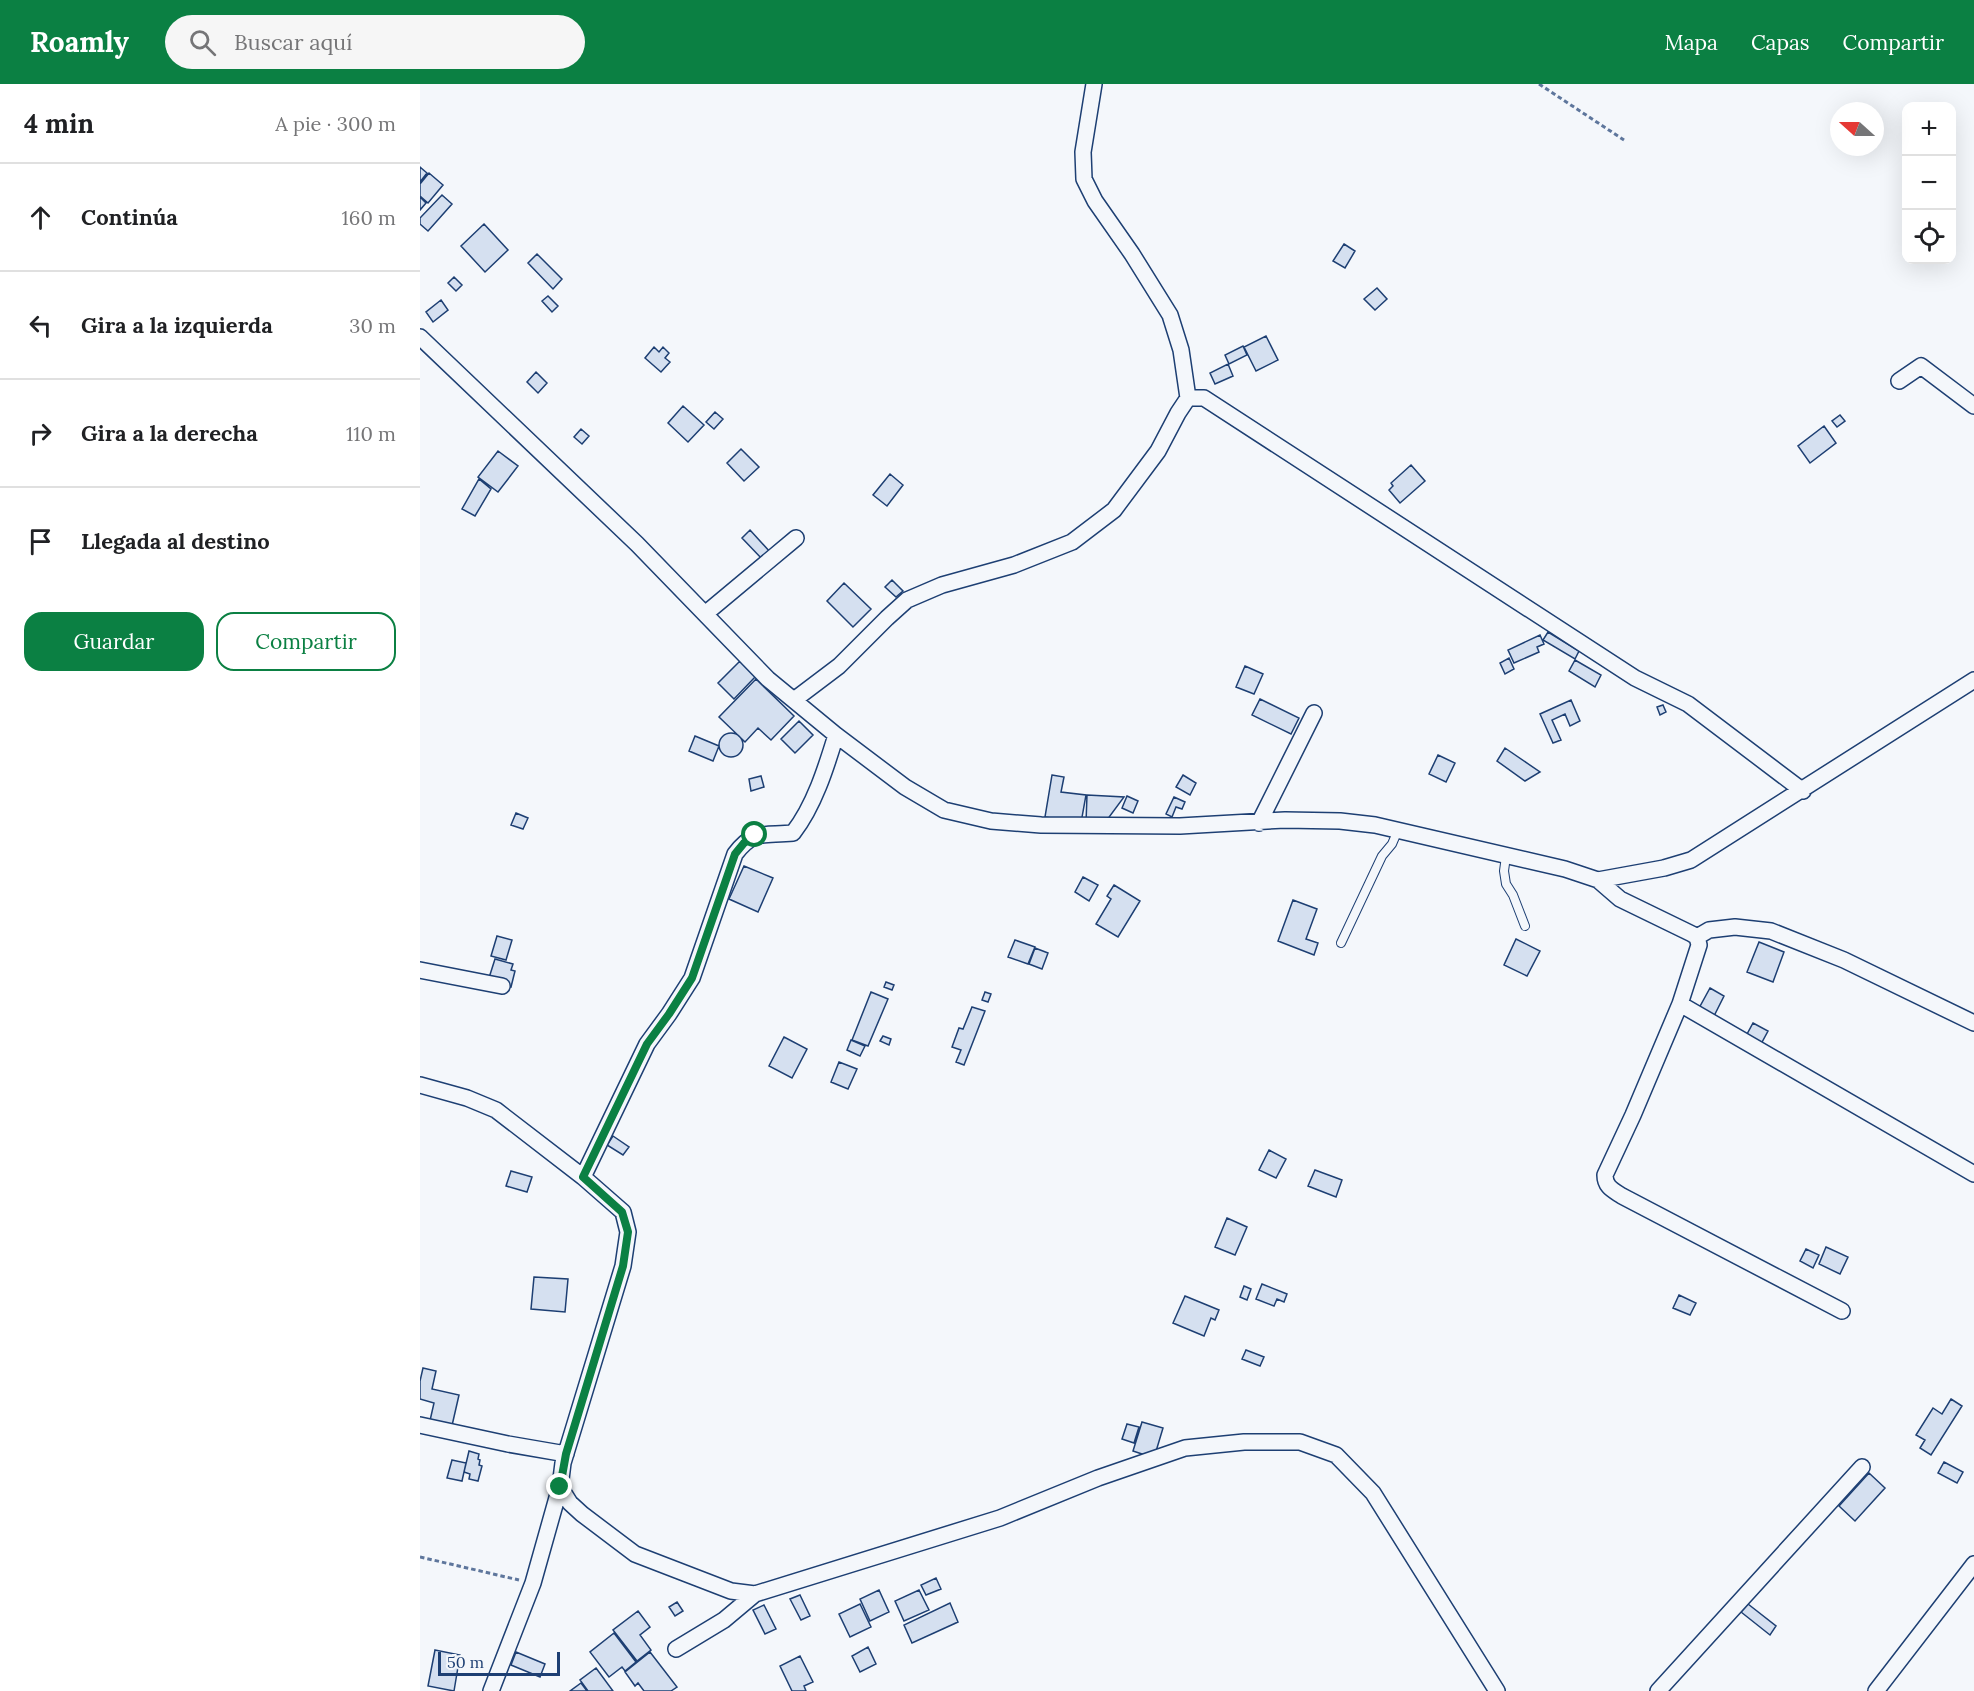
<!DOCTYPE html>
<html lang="es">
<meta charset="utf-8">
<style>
:root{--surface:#fff;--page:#f6f6f6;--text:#202124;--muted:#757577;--line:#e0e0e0;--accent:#0b8043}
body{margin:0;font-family:Lora,serif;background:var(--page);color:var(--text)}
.controls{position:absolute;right:18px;top:18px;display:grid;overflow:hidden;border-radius:12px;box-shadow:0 6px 24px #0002}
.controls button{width:54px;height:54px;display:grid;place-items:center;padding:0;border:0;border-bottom:2px solid var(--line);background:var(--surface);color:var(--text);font:30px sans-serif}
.compass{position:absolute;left:1410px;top:18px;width:54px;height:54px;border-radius:50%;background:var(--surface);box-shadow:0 6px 24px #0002;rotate:291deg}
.scale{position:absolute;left:18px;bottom:15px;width:122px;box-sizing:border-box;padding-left:6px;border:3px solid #1d3f73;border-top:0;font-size:16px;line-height:21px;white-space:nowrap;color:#1d3f73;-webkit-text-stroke:4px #f4f7fb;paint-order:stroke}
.stop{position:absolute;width:18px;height:18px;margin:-14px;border:4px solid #0b8043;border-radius:50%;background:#fff}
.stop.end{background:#0b8043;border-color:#fff;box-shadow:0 2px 6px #0008}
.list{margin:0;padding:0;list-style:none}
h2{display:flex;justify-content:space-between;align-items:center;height:78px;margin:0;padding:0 24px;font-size:26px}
h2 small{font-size:20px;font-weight:400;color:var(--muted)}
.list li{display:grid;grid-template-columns:39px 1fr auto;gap:18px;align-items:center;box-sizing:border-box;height:108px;padding:0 24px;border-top:2px solid var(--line)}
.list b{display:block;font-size:22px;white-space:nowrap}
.list em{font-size:20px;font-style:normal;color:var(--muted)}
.actions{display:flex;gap:12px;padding:18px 24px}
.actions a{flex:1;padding:14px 0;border:2px solid var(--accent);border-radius:18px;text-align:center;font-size:21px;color:var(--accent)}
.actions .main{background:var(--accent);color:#fff}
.icon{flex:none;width:33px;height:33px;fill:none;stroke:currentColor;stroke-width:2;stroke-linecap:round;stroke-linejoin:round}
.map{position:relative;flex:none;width:1554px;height:1607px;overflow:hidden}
header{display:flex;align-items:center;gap:36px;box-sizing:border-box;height:84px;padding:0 30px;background:var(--accent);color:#fff}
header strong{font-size:28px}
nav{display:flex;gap:33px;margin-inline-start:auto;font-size:21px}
.search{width:420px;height:54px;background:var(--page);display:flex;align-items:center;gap:15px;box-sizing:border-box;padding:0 21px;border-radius:33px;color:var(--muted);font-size:22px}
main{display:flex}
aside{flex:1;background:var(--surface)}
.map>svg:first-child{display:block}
.building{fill:#d5e0f0;stroke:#1d3f73;stroke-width:1.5}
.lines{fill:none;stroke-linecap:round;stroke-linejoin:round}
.lane-casing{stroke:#1d3f73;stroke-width:10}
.street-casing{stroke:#1d3f73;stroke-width:18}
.path{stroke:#5e769c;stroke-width:3;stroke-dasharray:4.5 3;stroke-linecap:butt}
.lane{stroke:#f4f7fb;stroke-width:8}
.street{stroke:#f4f7fb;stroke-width:15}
.route{stroke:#0b8043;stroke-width:8}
</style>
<header>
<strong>Roamly</strong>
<div class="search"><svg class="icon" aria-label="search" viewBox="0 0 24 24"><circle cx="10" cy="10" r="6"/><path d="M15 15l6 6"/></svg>Buscar aquí</div>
<nav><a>Mapa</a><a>Capas</a><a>Compartir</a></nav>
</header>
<main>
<aside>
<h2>4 min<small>A pie · 300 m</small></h2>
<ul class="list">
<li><svg class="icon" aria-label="ahead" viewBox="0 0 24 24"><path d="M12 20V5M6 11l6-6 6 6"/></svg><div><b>Continúa</b></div><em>160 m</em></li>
<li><svg class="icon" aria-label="left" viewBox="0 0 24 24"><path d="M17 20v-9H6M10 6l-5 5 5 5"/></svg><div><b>Gira a la izquierda</b></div><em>30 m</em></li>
<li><svg class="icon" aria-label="right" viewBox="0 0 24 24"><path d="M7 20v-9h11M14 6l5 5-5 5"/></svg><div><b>Gira a la derecha</b></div><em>110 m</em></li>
<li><svg class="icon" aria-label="arrive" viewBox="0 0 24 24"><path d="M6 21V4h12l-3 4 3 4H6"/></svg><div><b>Llegada al destino</b></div></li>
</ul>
<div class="actions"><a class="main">Guardar</a><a>Compartir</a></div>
</aside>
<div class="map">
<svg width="1554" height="1607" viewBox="0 0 1554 1607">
<rect width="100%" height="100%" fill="#f4f7fb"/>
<path class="building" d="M0,83L7,89L0,98Z
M9,89L23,101L8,119L0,112V100Z
M22,111L32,120L8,147L0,140V134Z
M0,113L6,119L0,126Z
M64,140L88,166L65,188L41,162Z
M924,160L935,167L925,184L913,177Z
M117,170L142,195L133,205L108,179Z
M34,193L42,201L36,207L28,199Z
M957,204L967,215L955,226L944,215Z
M128,212L138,222L132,228L122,217Z
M21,216L28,226L13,238L6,228Z
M846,252L858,276L836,287L824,263Z
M823,262L827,271L809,280L805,271Z
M234,263L239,268L243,263L249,269L245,274L250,278L241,288L225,274Z
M808,280L813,292L795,300L790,289Z
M116,288L127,299L118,309L107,298Z
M263,322L284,341L268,358L248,339Z
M295,328L303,335L294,345L286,338Z
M1420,331L1425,337L1417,343L1412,337Z
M1404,342L1416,359L1390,379L1378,362Z
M161,345L169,352L162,360L154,353Z
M321,365L339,383L324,397L307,379Z
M78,367L98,382L78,408L58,393Z
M991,381L1005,397L980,419L969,406L973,402L971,399Z
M470,390L483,401L467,422L453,411Z
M59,395L71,405L55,432L42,425Z
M330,446L351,469L343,476L322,454Z
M472,496L483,507L476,513L465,503Z
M424,499L451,525L433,543L407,517Z
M1128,548L1159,567L1155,575L1123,556Z
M1120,551L1124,560L1117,563L1119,568L1094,579L1088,566Z
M1089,574L1094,585L1085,590L1080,579Z
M1155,576L1181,591L1175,603L1149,587Z
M320,577L336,592L314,615L298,599Z
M825,582L843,590L834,610L816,603Z
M336,595L374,632L351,656L338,644L325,658L299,633Z
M840,615L879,634L871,650L832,631Z
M1151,616L1160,637L1150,642L1145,630L1132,636L1141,656L1133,659L1120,630Z
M1243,621L1246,628L1240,631L1237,623Z
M379,637L393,651L375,669L361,655Z
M299 661a12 12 0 1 1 24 0a12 12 0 1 1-24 0Z
M275,652L299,662L293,677L269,667Z
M1085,664L1120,688L1105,697L1077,677Z
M1018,671L1035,679L1026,698L1009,690Z
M632,691L644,693L641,708L666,711L661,739L625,733Z
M763,691L776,699L770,711L756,703Z
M341,692L344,703L331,707L329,695Z
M667,711L704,713L684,740L666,739Z
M707,712L718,717L713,729L702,724Z
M754,713L765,718L762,725L756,723L752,733L746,730Z
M96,729L108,734L103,745L91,741Z
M324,782L353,794L338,828L309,815Z
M663,793L678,801L669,817L655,808Z
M694,801L720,817L698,853L676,840L691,815L687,812Z
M873,816L897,825L886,855L898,859L894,871L858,857Z
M77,852L92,856L86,876L71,872Z
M1096,855L1120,867L1107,892L1084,881Z
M595,856L615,863L608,880L588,873Z
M1339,858L1364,868L1353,898L1327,888Z
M615,864L628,869L622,885L609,880Z
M75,875L93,880L91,886L95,887L91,903L68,897Z
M466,898L474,901L472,906L464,903Z
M1290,904L1304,912L1293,934L1278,926Z
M451,908L468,915L448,962L432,956Z
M565,908L571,910L568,918L562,916Z
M552,923L565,927L544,981L536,978L541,966L532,963L539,944L543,945Z
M1333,939L1348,947L1341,960L1326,952Z
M463,952L471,955L469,961L460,957Z
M364,953L387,965L372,994L349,982Z
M431,956L445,962L440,972L427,966Z
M419,978L437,985L428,1005L411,998Z
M193,1052L209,1063L203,1071L187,1061Z
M849,1066L866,1075L856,1094L839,1086Z
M895,1086L922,1096L916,1113L888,1102Z
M91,1087L112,1093L107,1108L86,1102Z
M807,1134L827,1143L815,1171L795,1163Z
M1406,1163L1428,1173L1420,1190L1399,1180Z
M1386,1165L1399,1171L1393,1184L1380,1177Z
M114,1193L148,1195L145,1228L111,1225Z
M842,1200L867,1210L864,1218L857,1215L854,1222L836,1215Z
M824,1202L831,1205L827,1216L820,1213Z
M1259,1211L1276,1219L1270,1231L1253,1224Z
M765,1212L799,1226L795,1236L791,1234L784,1252L753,1239Z
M826,1266L844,1273L840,1282L822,1275Z
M3,1284L16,1287L12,1305L39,1311L31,1346L9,1341L14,1319L0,1315V1297Z
M1531,1315L1542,1322L1511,1371L1500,1364L1505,1356L1496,1351L1513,1324L1522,1330Z
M722,1338L743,1344L734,1374L713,1367Z
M707,1340L719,1343L714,1359L702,1355Z
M49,1367L59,1370L58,1375L60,1376L59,1381L62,1382L58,1397L49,1395L50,1390L44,1388Z
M32,1376L46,1379L42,1397L27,1394Z
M1524,1378L1543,1388L1537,1399L1518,1389Z
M1449,1389L1465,1404L1435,1437L1419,1422Z
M516,1494L521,1505L506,1511L501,1501Z
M459,1506L469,1528L450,1537L440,1515Z
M499,1506L509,1526L484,1537L475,1517Z
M380,1511L390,1532L381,1536L370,1515Z
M257,1518L263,1527L255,1532L249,1523Z
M530,1519L538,1538L492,1559L484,1541Z
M440,1520L451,1543L430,1553L419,1530Z
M1328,1520L1356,1542L1350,1551L1321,1528Z
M344,1521L356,1545L345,1550L333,1526Z
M218,1527L230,1543L220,1551L231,1566L217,1577L193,1546Z
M194,1549L216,1578L205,1587L202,1583L189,1593L170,1568Z
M448,1563L456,1580L440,1588L432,1572Z
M15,1566L40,1571L34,1607L8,1602Z
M96,1568L125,1580L120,1593L91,1581Z
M230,1568L257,1603L251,1607H224L218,1599L215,1602L205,1588Z
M380,1572L393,1598L384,1602L386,1607H372L360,1582Z
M176,1584L193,1607H168L160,1596Z
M161,1599L167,1607H150Z"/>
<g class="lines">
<defs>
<path id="lane" d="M1086,772L1084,787L1086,800L1093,811L1105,842
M921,859L962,772L972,760L978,746"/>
<path id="street" d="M0,253L217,460L348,595L416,651L485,703L524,726L571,737L621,741L760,742L865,736L920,737L955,741L1145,785L1178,796L1244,784L1271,776L1554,596
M1479,297L1501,282L1554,322
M768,314H784L1215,594L1268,620L1383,707
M285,530L376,454
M374,616L419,582L467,534L487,516L522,501L594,481L652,458L694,426L738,367L758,329L768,314L761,266L750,231L712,170L675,117L664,95L663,68L674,0
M839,739L894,629
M1178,796L1200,815L1272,850L1277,853L1279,861L1260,920L1213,1031L1185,1091C1185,1103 1193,1106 1202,1112L1422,1227
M1277,853L1289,846L1315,843L1351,847L1424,876L1554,939
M0,886L82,902
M1260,920L1554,1090
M0,1001L47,1014L76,1026L163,1093L203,1128L208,1148L203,1182L143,1379L140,1403L113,1499L71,1607
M163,1093L227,960L249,930L272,894L315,770C334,745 344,752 373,749C394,722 406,684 416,651
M0,1341L88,1360L146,1370
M140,1403L150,1419L162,1430L215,1470L311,1507L335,1510L580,1434L678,1394L765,1364L824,1358H880L916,1371L953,1409L1077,1607
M256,1565L304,1536L335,1510
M1238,1607L1442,1383
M1456,1607L1554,1480"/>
</defs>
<use href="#lane" class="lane-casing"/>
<use href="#street" class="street-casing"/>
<path class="path" d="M1119,0L1204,56
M0,1473L99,1496"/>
<use href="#lane" class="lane"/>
<use href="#street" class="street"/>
</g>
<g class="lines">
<path class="route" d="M140,1403L146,1370L203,1182L208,1148L202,1128L163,1093L227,960L249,930L272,894L315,770L324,759L335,751"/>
</g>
</svg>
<div class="controls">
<button>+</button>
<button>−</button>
<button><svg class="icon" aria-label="locate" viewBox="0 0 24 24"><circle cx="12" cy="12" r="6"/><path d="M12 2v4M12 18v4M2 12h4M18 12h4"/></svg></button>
</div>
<svg class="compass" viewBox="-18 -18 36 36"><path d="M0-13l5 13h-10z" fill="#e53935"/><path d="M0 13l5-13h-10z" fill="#757577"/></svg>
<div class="scale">50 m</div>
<div class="stop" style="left:335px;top:751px"></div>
<div class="stop end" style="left:140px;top:1403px"></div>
</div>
</main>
